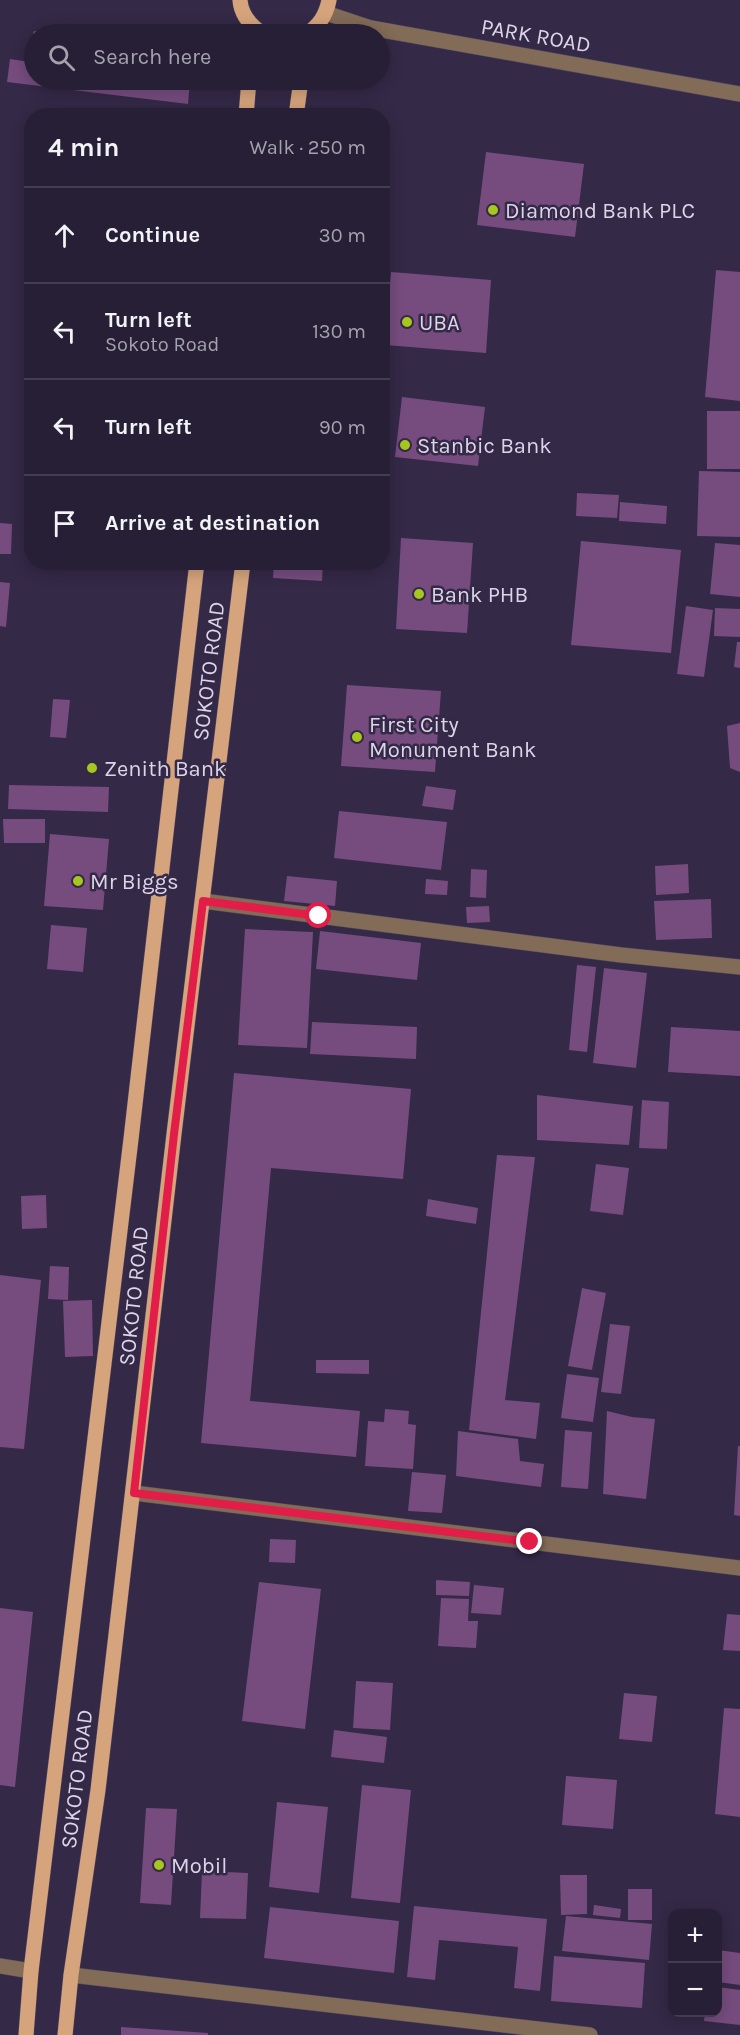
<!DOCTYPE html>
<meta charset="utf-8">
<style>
:root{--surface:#271f35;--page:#332c41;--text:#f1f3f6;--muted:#a4a2ad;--line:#433d50}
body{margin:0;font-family:Karla,sans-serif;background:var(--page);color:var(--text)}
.controls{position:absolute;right:18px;bottom:18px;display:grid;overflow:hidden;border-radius:12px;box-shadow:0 3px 15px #0003}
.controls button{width:54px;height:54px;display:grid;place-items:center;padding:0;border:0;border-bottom:2px solid var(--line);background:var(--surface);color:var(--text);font:30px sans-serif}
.stop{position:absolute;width:18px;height:18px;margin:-14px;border:4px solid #e11d48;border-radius:50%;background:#fff}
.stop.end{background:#e11d48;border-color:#fff;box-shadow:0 2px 6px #0008}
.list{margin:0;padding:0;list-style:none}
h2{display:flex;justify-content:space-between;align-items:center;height:78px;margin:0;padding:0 24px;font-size:26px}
h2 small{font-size:20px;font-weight:400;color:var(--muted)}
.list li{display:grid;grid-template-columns:39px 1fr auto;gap:18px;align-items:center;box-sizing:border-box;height:96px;padding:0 24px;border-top:2px solid var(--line)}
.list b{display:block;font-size:22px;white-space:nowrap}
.list p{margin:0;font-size:20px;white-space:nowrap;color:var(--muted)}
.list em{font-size:20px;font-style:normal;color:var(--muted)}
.icon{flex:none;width:33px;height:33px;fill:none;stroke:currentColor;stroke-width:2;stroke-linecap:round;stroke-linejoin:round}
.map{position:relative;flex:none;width:740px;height:2035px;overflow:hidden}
.search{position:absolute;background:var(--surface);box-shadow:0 3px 15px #0003;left:24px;top:24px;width:366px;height:66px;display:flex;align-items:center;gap:15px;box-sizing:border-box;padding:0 21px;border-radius:33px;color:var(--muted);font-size:22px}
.panel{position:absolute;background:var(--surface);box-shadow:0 3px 15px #0003;left:24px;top:108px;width:366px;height:462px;border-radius:24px}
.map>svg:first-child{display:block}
.building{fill:#764c7e}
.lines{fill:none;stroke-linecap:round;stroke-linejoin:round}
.minor-casing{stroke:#4f4561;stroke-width:16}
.major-casing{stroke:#4f4561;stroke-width:16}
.minor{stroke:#826b57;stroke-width:15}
.major{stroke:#d5a47c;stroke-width:15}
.route{stroke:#e11d48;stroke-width:8}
.poi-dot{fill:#a7c71e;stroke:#342947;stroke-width:2}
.labels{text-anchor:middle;stroke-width:5;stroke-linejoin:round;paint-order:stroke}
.street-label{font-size:22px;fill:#dcd5e9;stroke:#342947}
.poi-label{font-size:22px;fill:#dcd5e9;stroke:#342947;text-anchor:start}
</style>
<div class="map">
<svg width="740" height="2035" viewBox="0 0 740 2035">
<rect width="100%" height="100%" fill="#342947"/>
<path class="building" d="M34,31L55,33V34H33Z
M33,37L34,80H190L188,104L7,82L10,59L30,62Z
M486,152L584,164L575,237L477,225Z
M716,270L740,272V401L705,397Z
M391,272L491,280L486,353L385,345Z
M402,397L485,407L478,466L395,457Z
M707,411H740V469H707Z
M699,471L740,472V537L697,536Z
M577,493L619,495L617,518L576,516Z
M620,502L667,506L666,524L619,521Z
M0,523L12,524L11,554H0Z
M401,538L473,543L467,633L396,629Z
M581,541L681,550L671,653L571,645Z
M715,543L740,545V597L710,594Z
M274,562H323L322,581L273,578Z
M0,582L10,583L6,627L0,626Z
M686,606L713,610L704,677L677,674Z
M715,608L740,609V637L714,636Z
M737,642H740V668L734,667Z
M347,685L441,691L435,772L341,766Z
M53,699L70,700L66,738L50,737Z
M740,723V772L730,768L727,726Z
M9,785L109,787L108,812L8,809Z
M426,786L456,790L453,810L422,806Z
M339,811L447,822L441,870L334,858Z
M3,819H45V843H4Z
M50,834L109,839L103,910L44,906Z
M688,864L689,893L656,895L655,866Z
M471,869L487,870L486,898L470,897Z
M287,876L337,881L335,906L284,901Z
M426,879L448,881L447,895L425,894Z
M711,899L712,938L656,940L654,901Z
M489,906L490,922L467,923L466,907Z
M51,925L87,928L83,972L47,969Z
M245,929L313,932L307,1048L238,1045Z
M320,931L421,943L417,980L316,969Z
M577,965L596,967L587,1052L569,1050Z
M604,968L647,973L636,1068L593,1063Z
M312,1022L417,1027L416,1059L310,1054Z
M671,1027L740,1031V1076L668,1072Z
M234,1073L411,1089L403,1179L271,1168L250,1401L360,1411L356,1457L201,1443Z
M537,1095L633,1106L629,1145L537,1140Z
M642,1100L669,1102L667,1149L639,1148Z
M497,1155L535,1157L505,1400L540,1403L536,1439L469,1430Z
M596,1164L629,1168L623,1215L590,1211Z
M46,1195L47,1228L22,1229L21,1196Z
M428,1199L478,1208L476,1224L426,1216Z
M50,1266L69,1267L68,1300L48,1299Z
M0,1275L41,1280L24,1449L0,1447Z
M582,1288L606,1293L592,1370L568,1366Z
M92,1300L93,1356L65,1357L63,1301Z
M610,1324L630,1326L621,1394L601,1392Z
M316,1360H369V1374L316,1373Z
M567,1374L599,1378L593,1422L561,1418Z
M385,1409L409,1411L408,1424L416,1425L413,1469L365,1466L368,1421L384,1422Z
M607,1411L632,1417L655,1419L646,1499L603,1494Z
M565,1430L592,1432L588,1489L561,1487Z
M458,1431L518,1439L520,1461L544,1464L541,1487L456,1476Z
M738,1446H740V1516L734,1515Z
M412,1472L446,1475L442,1513L408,1511Z
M270,1539L296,1540L295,1563L269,1562Z
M436,1580L470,1582L469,1596L436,1595Z
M259,1582L321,1589L305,1729L242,1721Z
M474,1585L504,1588L501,1615L471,1613Z
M441,1598L469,1599L468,1621H478L476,1648L438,1646Z
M0,1608L33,1612L15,1787L0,1785Z
M727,1614L740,1615V1651L723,1650Z
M356,1681L393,1683L390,1730L353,1728Z
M624,1693L657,1696L652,1742L619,1739Z
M724,1708L740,1709V1817L715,1814Z
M334,1730L387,1737L384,1763L331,1757Z
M566,1776L617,1780L613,1829L562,1825Z
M362,1785L411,1790L400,1903L351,1898Z
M277,1802L328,1807L319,1893L269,1887Z
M146,1808L177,1809L171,1905L140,1903Z
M202,1871L248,1873L246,1919L200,1918Z
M560,1875H587V1914L561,1915Z
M628,1889H652V1920H628Z
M594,1905L621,1909L620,1918L593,1915Z
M414,1906L547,1919L540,1991L514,1988L518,1947L439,1940L435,1980L407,1977Z
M270,1907L399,1921L394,1973L264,1958Z
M566,1916L652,1924L649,1960L562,1951Z
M718,1950L740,1953V1985L718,1982Z
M554,1956L645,1963L642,2008L551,2001Z
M718,1987L740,1990V2025L704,2021L705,2012H718Z
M121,2027L208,2033V2035H121Z"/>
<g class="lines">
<defs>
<path id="minor" d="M326,13L371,28L740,94
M203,901L621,955L740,967
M134,1493L740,1568
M0,1966L31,1971
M71,1975L590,2035"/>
<path id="major" d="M240,0C241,15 251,26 263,34
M307,34C319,25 326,16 329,0
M246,116L249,80
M296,116L301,80
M26,2035L31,1971L131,1139L197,562
M65,2035L71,1975L98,1790L174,1134L243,562"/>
</defs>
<use href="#minor" class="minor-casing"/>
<use href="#major" class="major-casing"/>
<use href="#minor" class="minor"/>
<use href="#major" class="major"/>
</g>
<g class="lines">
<path class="route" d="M319,916L203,901L174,1134L134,1493L530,1542"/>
</g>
<g class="poi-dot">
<circle cx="493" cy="210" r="6"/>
<circle cx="407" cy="322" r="6"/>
<circle cx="405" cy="445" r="6"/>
<circle cx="419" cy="594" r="6"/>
<circle cx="357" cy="737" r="6"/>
<circle cx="92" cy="768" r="6"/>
<circle cx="78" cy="881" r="6"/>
<circle cx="159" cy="1865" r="6"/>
</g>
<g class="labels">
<g class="street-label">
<text transform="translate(536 35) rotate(10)" y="8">PARK ROAD</text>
<text transform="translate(208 671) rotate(-83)" y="8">SOKOTO ROAD</text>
<text transform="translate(133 1296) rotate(-84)" y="8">SOKOTO ROAD</text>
<text transform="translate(76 1779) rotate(-83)" y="8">SOKOTO ROAD</text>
</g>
<g class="poi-label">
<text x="505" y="218">Diamond Bank PLC</text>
<text x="419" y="330">UBA</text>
<text x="417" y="453">Stanbic Bank</text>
<text x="431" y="602">Bank PHB</text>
<text x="369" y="732">First City<tspan x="369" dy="25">Monument Bank</tspan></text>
<text x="104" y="776">Zenith Bank</text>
<text x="90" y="889">Mr Biggs</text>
<text x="171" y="1873">Mobil</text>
</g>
</g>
</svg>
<div class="controls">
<button>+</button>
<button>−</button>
</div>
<div class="stop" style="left:319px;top:916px"></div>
<div class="stop end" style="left:530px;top:1542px"></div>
<div class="search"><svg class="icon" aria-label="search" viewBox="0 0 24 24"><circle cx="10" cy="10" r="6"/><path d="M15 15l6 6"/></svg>Search here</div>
<section class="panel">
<h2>4 min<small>Walk · 250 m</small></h2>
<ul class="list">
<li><svg class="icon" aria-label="ahead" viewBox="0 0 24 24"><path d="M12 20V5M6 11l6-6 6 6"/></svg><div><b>Continue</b></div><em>30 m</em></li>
<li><svg class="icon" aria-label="left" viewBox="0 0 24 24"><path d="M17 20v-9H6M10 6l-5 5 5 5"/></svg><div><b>Turn left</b><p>Sokoto Road</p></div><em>130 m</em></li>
<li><svg class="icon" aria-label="left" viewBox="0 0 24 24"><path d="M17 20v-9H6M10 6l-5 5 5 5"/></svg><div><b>Turn left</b></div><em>90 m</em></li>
<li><svg class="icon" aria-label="arrive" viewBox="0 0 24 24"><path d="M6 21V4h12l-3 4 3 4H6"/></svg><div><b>Arrive at destination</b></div></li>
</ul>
</section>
</div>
